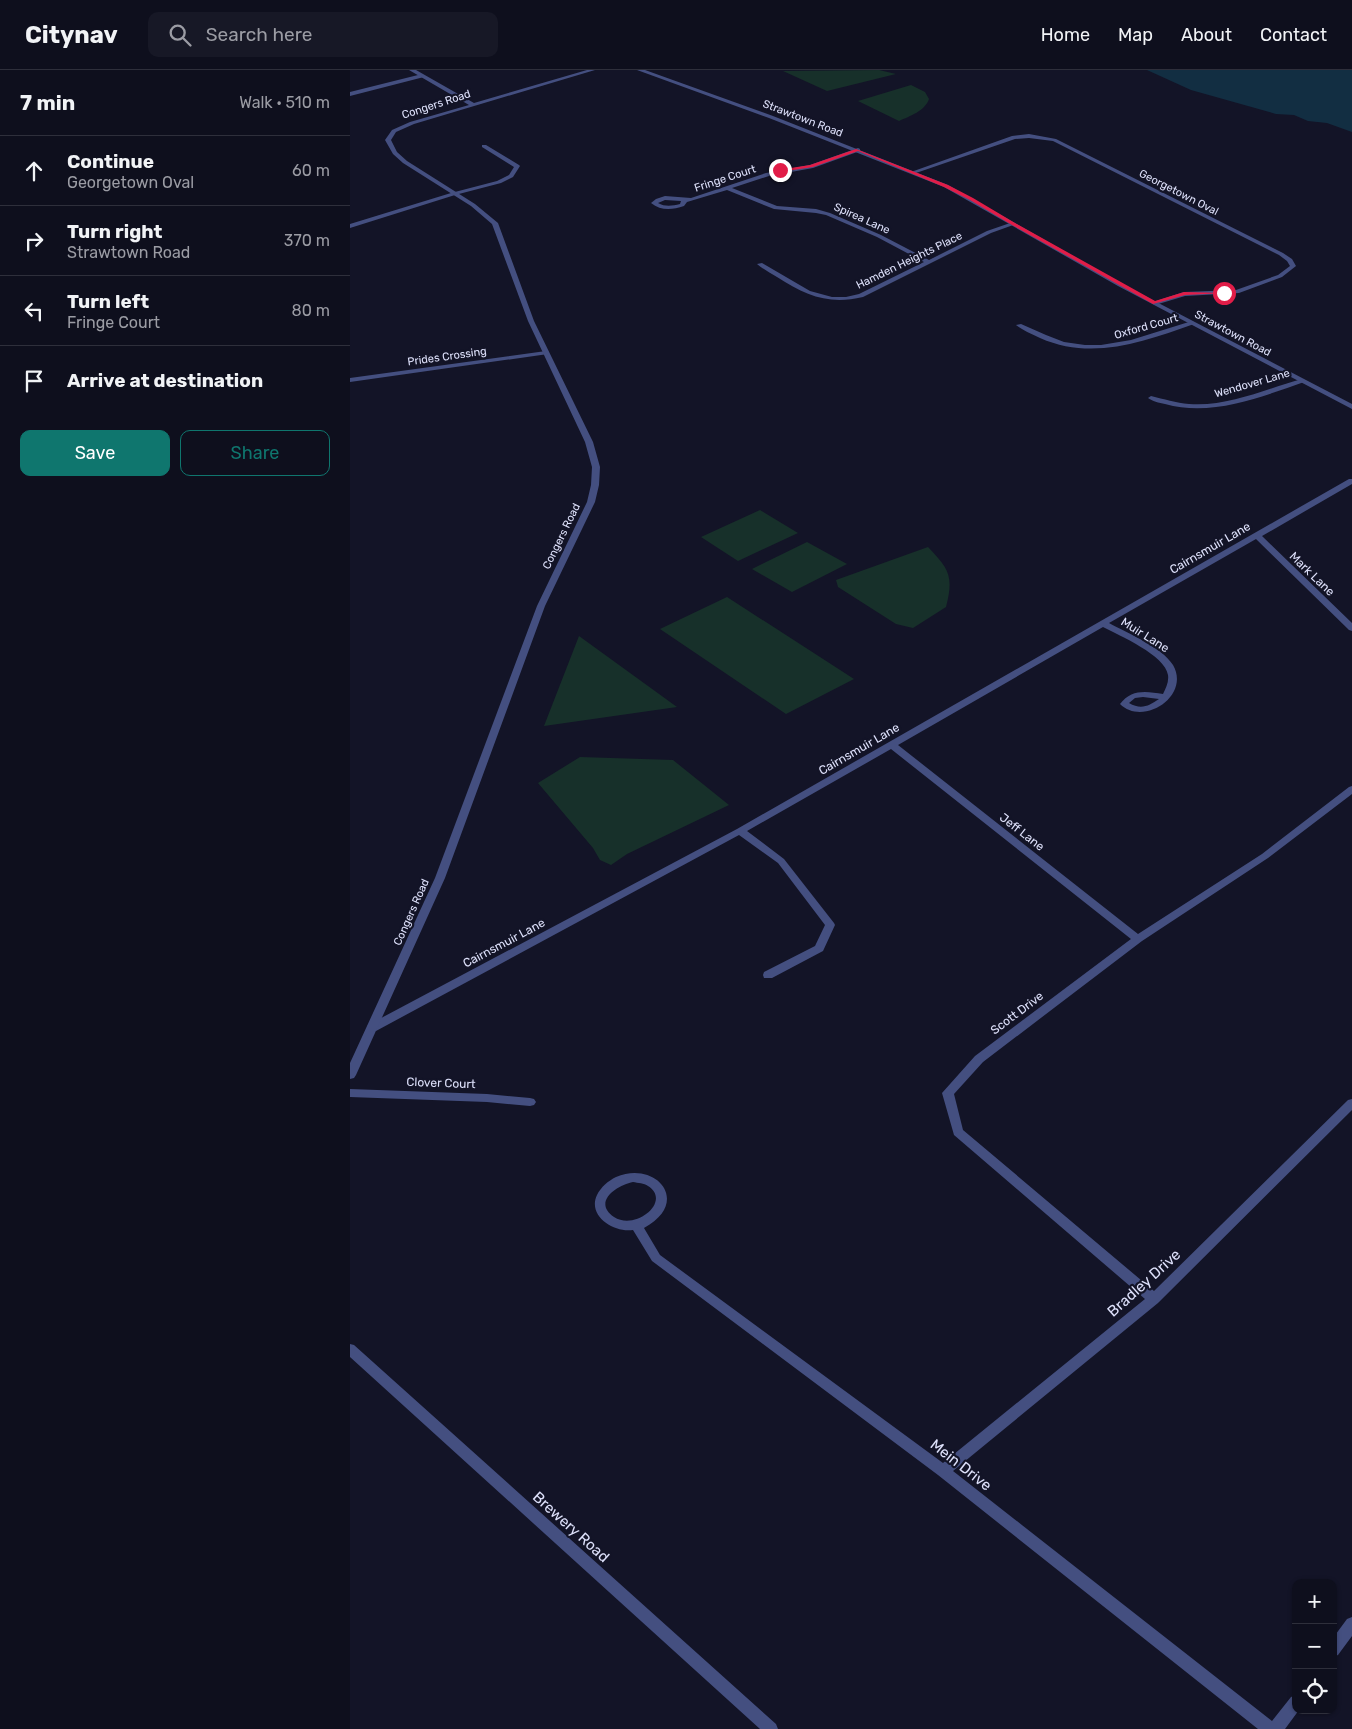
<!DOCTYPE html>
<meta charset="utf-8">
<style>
:root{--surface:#0e0f1d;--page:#171826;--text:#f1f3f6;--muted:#9b9ca4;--line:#2e2f3b;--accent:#0f766e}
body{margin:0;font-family:Rubik,sans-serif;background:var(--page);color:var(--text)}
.controls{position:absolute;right:15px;bottom:15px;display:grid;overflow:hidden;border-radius:10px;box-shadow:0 1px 4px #0004}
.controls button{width:45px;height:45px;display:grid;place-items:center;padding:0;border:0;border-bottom:1px solid var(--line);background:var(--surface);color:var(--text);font:25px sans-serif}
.stop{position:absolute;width:15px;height:15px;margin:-11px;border:4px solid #e11d48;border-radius:50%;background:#fff}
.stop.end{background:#e11d48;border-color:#fff;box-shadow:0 1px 5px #0008}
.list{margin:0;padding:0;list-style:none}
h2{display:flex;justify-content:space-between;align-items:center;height:65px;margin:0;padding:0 20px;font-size:21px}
h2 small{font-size:16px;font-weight:400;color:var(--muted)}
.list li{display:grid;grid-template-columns:32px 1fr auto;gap:15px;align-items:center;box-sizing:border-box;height:70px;padding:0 20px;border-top:1px solid var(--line)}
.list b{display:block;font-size:19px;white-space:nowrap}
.list p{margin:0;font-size:16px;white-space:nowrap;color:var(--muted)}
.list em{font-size:16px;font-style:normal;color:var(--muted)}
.actions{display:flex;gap:10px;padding:15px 20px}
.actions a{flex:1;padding:11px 0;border:1px solid var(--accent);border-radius:10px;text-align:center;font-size:18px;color:var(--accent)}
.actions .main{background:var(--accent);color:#fff}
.icon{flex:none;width:28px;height:28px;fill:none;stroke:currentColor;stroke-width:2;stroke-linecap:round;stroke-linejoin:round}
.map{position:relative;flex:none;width:1002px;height:1659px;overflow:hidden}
header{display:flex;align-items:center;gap:30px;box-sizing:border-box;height:70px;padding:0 25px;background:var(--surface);border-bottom:1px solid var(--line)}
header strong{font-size:24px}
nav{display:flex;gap:28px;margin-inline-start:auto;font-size:18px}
.search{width:350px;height:45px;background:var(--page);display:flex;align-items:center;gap:12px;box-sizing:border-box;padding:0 18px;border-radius:10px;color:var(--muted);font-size:19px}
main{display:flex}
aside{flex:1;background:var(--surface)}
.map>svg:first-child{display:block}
.green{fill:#17302a}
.water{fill:#122e42}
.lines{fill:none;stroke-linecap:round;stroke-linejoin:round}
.minor{fill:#444f80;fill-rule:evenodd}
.tertiary{fill:#444f80;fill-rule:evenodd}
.route{fill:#e11d48}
.labels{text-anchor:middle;stroke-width:4.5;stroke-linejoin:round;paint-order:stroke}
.far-street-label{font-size:11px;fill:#dee1fb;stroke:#131427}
.street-label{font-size:12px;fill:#dee1fb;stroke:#131427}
.near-street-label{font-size:15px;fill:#dee1fb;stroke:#131427}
</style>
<header>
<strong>Citynav</strong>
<div class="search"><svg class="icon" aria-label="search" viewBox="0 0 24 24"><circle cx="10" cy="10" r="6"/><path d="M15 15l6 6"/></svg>Search here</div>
<nav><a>Home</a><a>Map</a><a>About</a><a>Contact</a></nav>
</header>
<main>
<aside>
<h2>7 min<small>Walk · 510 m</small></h2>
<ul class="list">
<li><svg class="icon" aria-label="ahead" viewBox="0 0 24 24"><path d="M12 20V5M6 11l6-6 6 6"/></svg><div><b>Continue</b><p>Georgetown Oval</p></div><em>60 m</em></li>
<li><svg class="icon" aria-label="right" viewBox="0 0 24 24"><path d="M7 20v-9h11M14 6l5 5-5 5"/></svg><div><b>Turn right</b><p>Strawtown Road</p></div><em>370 m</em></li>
<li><svg class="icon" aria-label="left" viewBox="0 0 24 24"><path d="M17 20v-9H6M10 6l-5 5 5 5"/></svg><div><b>Turn left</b><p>Fringe Court</p></div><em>80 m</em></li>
<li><svg class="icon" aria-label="arrive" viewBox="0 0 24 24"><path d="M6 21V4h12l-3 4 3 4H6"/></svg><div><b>Arrive at destination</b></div></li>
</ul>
<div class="actions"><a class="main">Save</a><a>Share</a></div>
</aside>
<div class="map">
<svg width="1002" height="1659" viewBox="0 0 1002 1659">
<rect width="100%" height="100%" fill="#131427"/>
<path class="green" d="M529,0L546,4L477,21L433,1Z
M561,15L575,22L579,29C575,41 560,46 549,51L508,31Z
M410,440L448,463L388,491L351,467Z
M457,472L497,494L442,522L402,499Z
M578,477C599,499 604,506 596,537L563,558L546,554L488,517L486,510Z
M377,527L504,609L436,644L310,559Z
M229,566L327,637L194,656Z
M230,687L323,690L379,735L277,784L261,795L250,790L243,778L188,713Z"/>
<path class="water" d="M797,0H1002V62L977,53L958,51L944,45L926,44L841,20Z"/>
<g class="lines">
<path class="minor" d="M72,4L74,7L0,26V22Z
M679,64L706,69L933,183L942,189L946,196L932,207L889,223L835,226L805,235L803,234V232L834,222L886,220L928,205L940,196L937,191L929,185L703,71L679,68L665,69L566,103L561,102L662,66Z
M132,75H136L169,95L170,96L163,107L151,113L105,125L0,158V154L101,123L147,111L159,105L164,97L132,77Z
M508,78L510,79V81L463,98L419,106L382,118L427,136L466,139L480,143L531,165L579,190L637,161L663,152L666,154L641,163L513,227C479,235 456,226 427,207C420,203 413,199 407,194L412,193L460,221L482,227H496L509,224L574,192L527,167L476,145L466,143L424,139L377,120L337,132L334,136C322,140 311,141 301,133L306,129L315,126L341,128L416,103L460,95ZM315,130L331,131L330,134C322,136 315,137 308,133Z
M842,251L845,253L844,254C793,272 742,291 690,268C682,264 672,260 666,255L671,254L696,265L714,272L735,275H751L781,270Z
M196,281L199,283L198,284L0,312V308Z
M952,309L955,311L954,312C911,327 862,347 815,334C809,333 802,331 798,328L801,326C814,329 826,333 839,334C878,337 915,319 952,309Z
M999,409H1002V414L912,466L1002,553V561L999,560L906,469L759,553C777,563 812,577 823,595C841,626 793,657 770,634C781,619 796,621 813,624C816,618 819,612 818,605C815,585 770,566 753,557L548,675L788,864L912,784L999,717L1002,716V724L918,788L792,871L633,992L604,1024L613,1060L804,1221L998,1030L1002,1029V1040L808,1233L603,1401L922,1651L941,1627L946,1625V1640H949L935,1659H908L588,1405L302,1191L283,1160C264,1163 237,1146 247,1125C251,1117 258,1111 266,1107C306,1090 342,1132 294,1158L310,1185L593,1393L795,1229L604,1065L592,1023L625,986L781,869L541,679L397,761L434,789L484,853L485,855L473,881L422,908H414L413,905L414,902L465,876L475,855L428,793L389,765L26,961H18L17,958L18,955L387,759ZM793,627L809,629C799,636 791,640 779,633L785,628ZM283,1112C288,1113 294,1113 298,1116C322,1131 286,1161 264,1147C242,1132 267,1115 283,1112Z
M0,1019L137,1024L180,1028L184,1029L186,1032L184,1035L180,1036L137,1032L0,1027Z
M1002,1547V1566L988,1585L983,1587V1568L997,1549Z"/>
<path class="tertiary" d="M59,0H66L124,33L237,0H245L64,54L46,62L41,70L47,82L57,91L125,134L148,153L184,251L243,372L250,397L249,415L245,432L195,536L95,808L6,1005L4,1008L0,1009V993L85,808L187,536L237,432L241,415L242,397L235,372L178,251L142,154L121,136L53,93L43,84L35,70L42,60L60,52L119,35Z
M287,0H295L423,46L598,115L772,214L1002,334V339L768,216L594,117L419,48Z
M0,1274L4,1275L426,1654L428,1659H410L0,1287Z"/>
</g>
<path class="route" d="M506,79L598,115L623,128L665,153L805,231L834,222L876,223L835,225L803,234L662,155L620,130L594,117L508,81L463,97L430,102L428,100L460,95Z"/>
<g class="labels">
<g class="far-street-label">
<text transform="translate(86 34) rotate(-18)" y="4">Congers Road</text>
<text transform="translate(453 48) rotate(21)" y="4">Strawtown Road</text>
<text transform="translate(375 108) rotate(-18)" y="4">Fringe Court</text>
<text transform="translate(829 122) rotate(27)" y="4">Georgetown Oval</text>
<text transform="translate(512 148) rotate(24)" y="4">Spirea Lane</text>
<text transform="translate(559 190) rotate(-26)" y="4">Hamden Heights Place</text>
<text transform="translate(796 256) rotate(-16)" y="4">Oxford Court</text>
<text transform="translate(883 263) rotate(28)" y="4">Strawtown Road</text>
<text transform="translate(97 286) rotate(-8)" y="4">Prides Crossing</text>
<text transform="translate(902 313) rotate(-16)" y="4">Wendover Lane</text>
<text transform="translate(211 466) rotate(-64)" y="4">Congers Road</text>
<text transform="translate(61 842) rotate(-66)" y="4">Congers Road</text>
</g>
<g class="street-label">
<text transform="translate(860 478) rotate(-30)" y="4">Cairnsmuir Lane</text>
<text transform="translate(962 504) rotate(44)" y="4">Mark Lane</text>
<text transform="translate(795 565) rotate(32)" y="4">Muir Lane</text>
<text transform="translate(509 679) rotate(-30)" y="4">Cairnsmuir Lane</text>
<text transform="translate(672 762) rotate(38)" y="4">Jeff Lane</text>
<text transform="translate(154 873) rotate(-28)" y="4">Cairnsmuir Lane</text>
<text transform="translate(667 943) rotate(-37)" y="4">Scott Drive</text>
<text transform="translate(91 1013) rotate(2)" y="4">Clover Court</text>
</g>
<g class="near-street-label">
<text transform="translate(794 1213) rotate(-42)" y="5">Bradley Drive</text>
<text transform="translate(611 1395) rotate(38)" y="5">Mein Drive</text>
<text transform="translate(221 1457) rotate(42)" y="5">Brewery Road</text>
</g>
</g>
</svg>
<div class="controls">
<button>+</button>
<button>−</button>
<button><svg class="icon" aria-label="locate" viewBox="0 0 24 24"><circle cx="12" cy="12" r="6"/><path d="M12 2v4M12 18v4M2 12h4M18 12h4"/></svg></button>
</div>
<div class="stop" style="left:874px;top:223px"></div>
<div class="stop end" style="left:430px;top:100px"></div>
</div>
</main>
